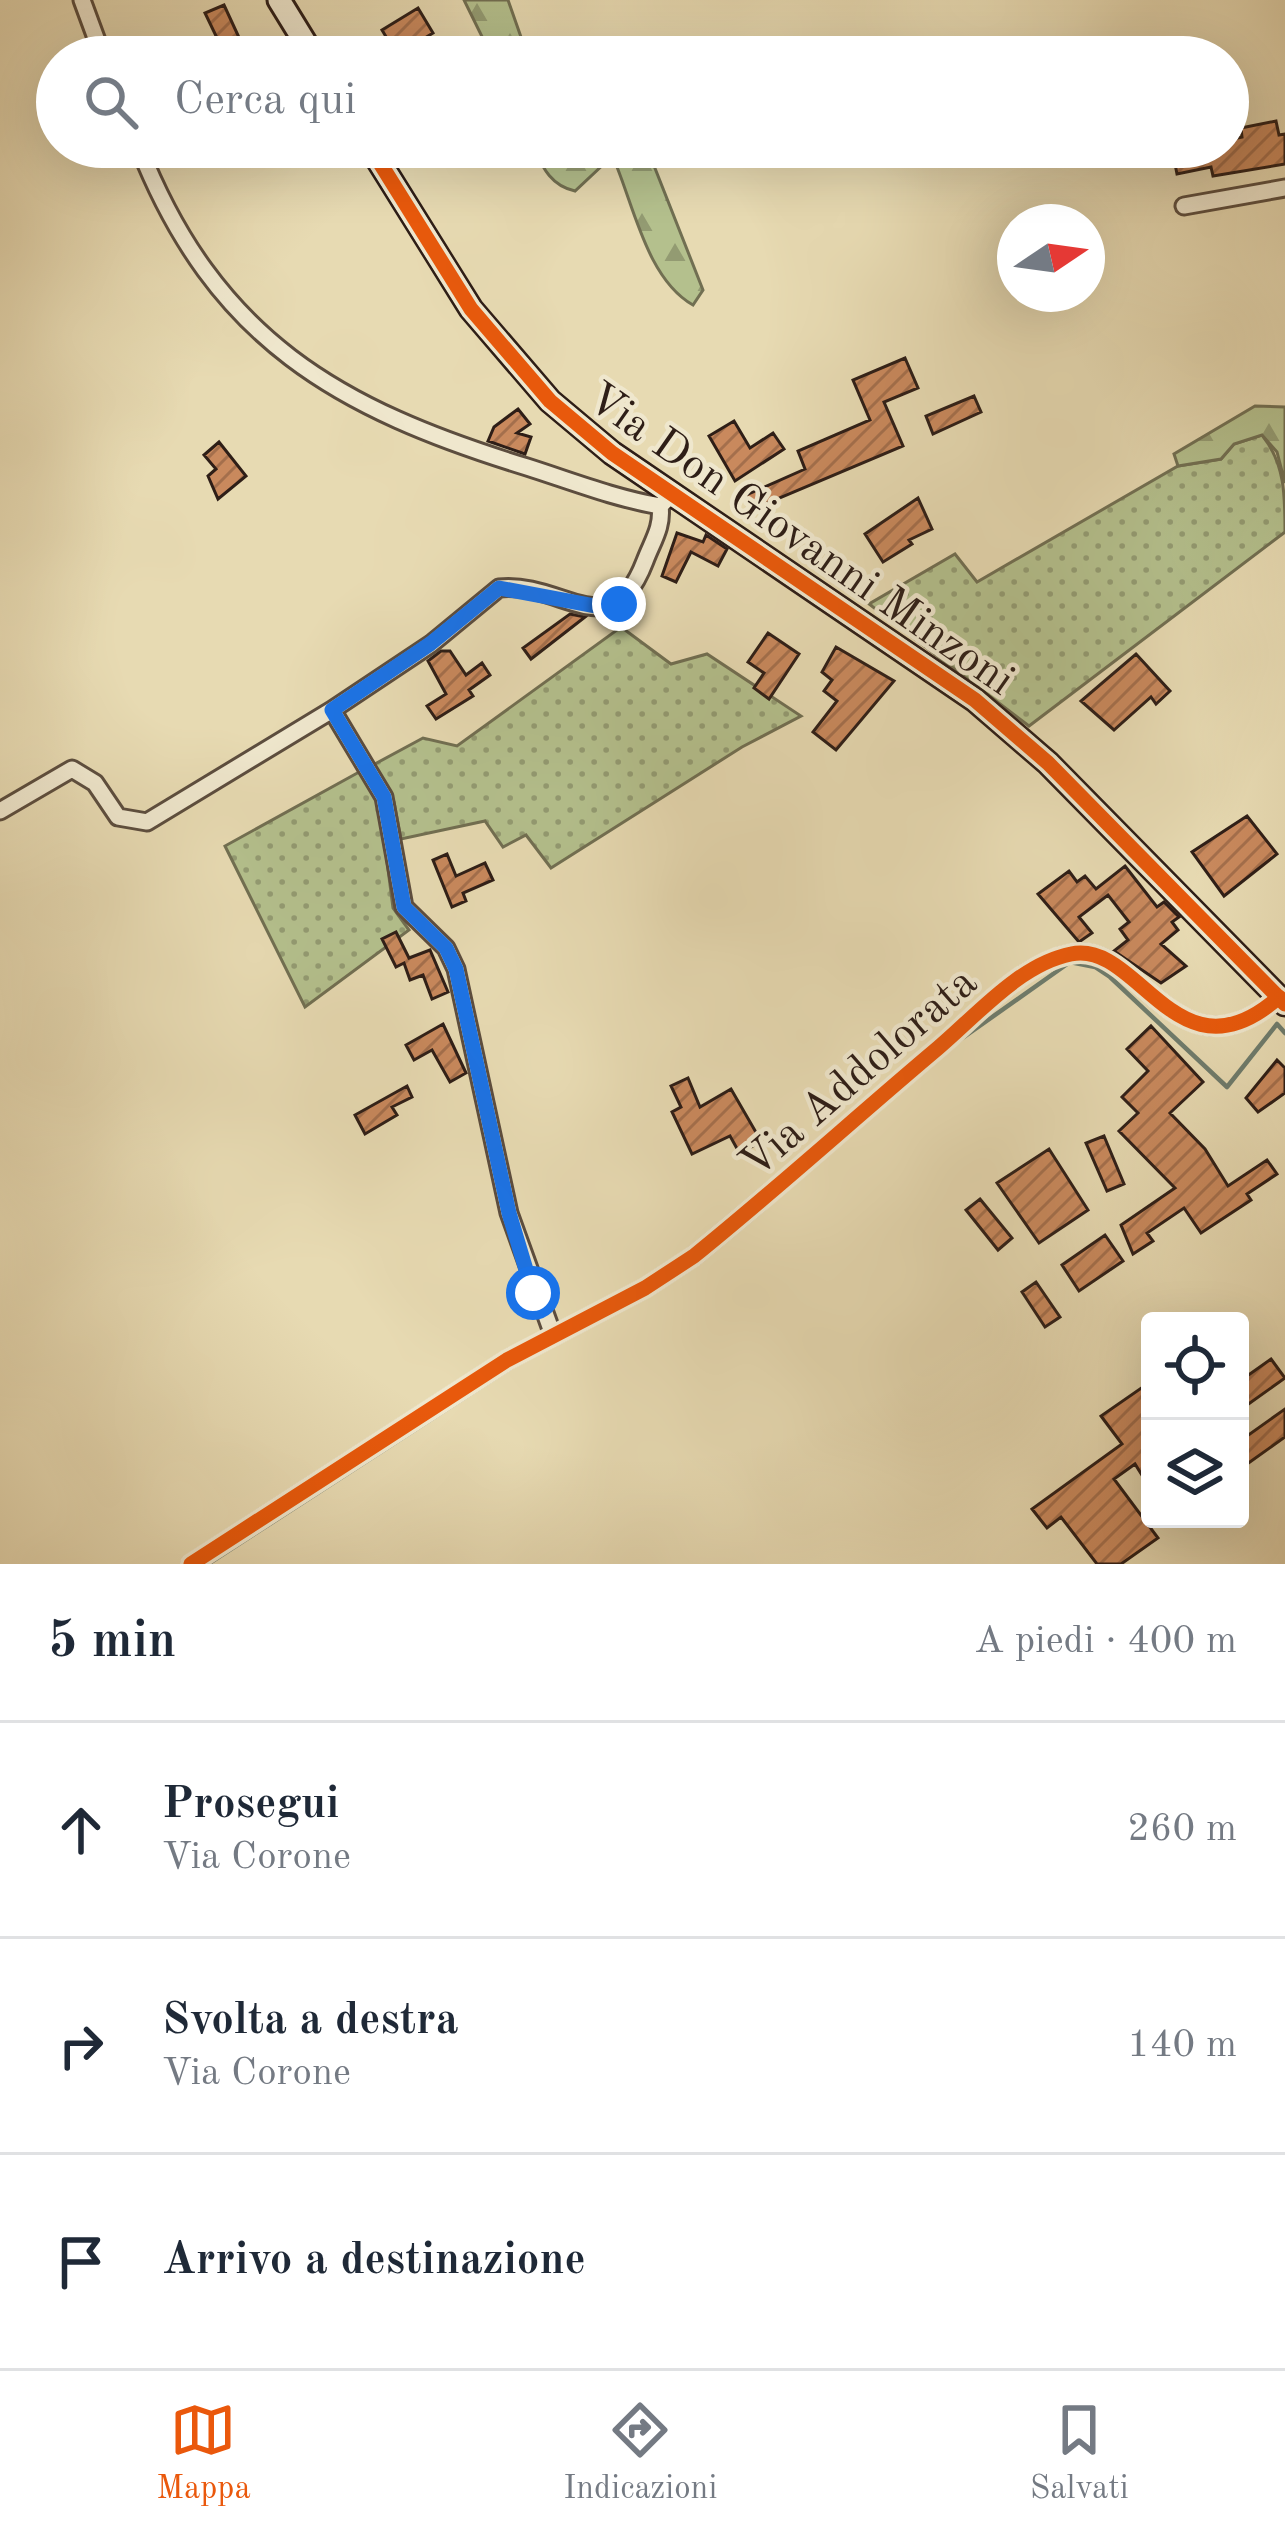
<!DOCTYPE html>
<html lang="it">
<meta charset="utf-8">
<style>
:root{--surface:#fff;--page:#f2f2f3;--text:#1f2937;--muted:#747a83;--line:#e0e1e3;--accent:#ea580c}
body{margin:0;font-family:"Old Standard TT",serif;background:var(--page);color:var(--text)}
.controls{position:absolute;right:36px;bottom:36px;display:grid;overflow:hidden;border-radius:12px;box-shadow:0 12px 48px #0002}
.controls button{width:108px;height:108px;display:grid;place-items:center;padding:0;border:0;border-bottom:3px solid var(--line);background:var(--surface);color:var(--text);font:60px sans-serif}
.compass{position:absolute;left:997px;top:204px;width:108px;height:108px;border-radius:50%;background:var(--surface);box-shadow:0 12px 48px #0002;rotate:77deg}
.stop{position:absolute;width:36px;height:36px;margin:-27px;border:9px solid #1a73e8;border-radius:50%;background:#fff}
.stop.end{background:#1a73e8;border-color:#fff;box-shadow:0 3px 12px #0008}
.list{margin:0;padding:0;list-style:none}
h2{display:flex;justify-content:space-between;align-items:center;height:156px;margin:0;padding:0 48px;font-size:51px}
h2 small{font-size:39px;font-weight:400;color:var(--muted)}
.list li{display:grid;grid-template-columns:78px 1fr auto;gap:36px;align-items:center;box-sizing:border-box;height:216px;padding:0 48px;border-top:3px solid var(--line)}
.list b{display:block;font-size:45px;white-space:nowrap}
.list p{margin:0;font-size:39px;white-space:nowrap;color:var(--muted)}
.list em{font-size:39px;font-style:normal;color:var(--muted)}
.icon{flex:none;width:66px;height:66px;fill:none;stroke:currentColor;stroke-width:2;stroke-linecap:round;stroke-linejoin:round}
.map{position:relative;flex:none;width:1285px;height:1564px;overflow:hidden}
.search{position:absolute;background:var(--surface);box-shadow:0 12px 48px #0002;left:36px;right:36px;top:36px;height:132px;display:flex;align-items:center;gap:30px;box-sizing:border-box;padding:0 42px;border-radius:66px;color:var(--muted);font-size:45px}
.sheet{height:804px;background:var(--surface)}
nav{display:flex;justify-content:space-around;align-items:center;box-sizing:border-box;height:168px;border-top:3px solid var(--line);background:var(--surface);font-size:33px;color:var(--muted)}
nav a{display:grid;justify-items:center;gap:6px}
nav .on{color:var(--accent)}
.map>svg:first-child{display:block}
.grass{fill:url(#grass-dots);stroke:#716f52;stroke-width:3}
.forest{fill:url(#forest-firs);stroke:#716f52;stroke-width:3}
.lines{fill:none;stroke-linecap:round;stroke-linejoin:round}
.stream{stroke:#6e7c6d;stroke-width:4.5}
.building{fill:url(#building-hatch);stroke:#2e1e17;stroke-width:3}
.street-casing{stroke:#5c4d3e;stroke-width:21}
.secondary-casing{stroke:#2e1e17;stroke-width:27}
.street{stroke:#efe7cd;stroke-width:15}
.secondary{stroke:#efe7cd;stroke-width:21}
.cycleway-casing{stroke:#efe7cd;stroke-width:22}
.cycleway{stroke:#e8590c;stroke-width:15}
.route{stroke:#1a73e8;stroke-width:15}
.labels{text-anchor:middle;stroke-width:9;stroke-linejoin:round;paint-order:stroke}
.street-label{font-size:45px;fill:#2e1e17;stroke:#efe7cd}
</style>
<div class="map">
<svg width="1285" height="1564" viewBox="0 0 1285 1564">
<defs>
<pattern id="grass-dots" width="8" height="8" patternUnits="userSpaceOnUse" patternTransform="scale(3)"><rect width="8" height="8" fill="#b4c08d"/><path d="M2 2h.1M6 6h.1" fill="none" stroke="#939b72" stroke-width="1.8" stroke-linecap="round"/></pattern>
<pattern id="forest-firs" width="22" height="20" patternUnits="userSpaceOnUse" patternTransform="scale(3)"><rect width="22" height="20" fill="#b4c08d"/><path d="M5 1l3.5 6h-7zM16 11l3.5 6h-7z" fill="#939b72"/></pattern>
<pattern id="building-hatch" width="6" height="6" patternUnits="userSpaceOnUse" patternTransform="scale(3)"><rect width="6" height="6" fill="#c9895d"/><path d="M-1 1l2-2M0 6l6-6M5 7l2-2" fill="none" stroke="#a46f4c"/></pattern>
</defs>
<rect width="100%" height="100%" fill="#e7dab2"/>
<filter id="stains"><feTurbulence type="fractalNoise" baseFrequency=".00167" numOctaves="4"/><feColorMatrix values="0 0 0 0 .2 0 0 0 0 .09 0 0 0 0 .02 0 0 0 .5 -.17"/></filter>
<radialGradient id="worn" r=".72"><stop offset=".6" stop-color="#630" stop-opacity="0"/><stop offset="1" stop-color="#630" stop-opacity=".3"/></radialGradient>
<path class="grass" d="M1262,435C1285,464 1285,495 1285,532L1029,726L869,604L955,554L977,582L1178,466L1221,459L1234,444Z
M621,627L671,664L707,654L801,716L742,747L551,868L526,835L503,847L485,821L401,839L394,802L373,765L423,738L457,746Z
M361,771L380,807L393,908L409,930L305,1007L225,846Z"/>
<path class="forest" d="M464,0H508L528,57H492Z
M533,147L647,148L703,290L693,305C649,280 635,212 617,167L606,162L575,191C551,186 543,168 533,147Z
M1255,406L1285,407V483L1277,452L1262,435L1234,444L1221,459L1178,466L1174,454Z"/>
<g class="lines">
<path class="stream" d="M954,1044L1070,962L1095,967L1110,977L1227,1087L1277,1024L1285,1033
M653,1291L693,1265
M208,1564L521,1361"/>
</g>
<path class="building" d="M224,5L248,57H220L213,42L218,40L205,13Z
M418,8L433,33L397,55L382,30Z
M1276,121L1279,135L1285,134V164L1213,176L1211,167L1177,174L1172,149L1228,147V140L1242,137L1241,128Z
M905,358L918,388L884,402L903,446L751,510L744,496L805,469L798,451L870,420L853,380Z
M974,396L981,412L933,434L926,416Z
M518,409L530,424L517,433L531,437L525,454L488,441L494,427Z
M734,421L750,448L773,433L784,449L735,481L709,436Z
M219,442L246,476L218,499L208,476L216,469L204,455Z
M918,498L932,529L909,540L912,544L883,562L865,534Z
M677,533L703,542L706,535L727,549L718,566L691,552L676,582L662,576Z
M570,614L585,617L531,659L523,648Z
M768,633L799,654L769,699L754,688L764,673L748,662Z
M836,647L894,681L836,750L813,732L837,701L824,691L832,680L822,672Z
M441,651H450L466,675L482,663L490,675L469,690L473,696L436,719L427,706L446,694L428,661Z
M1136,654L1170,691L1156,704L1151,697L1114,730L1081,701Z
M1247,816L1277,854L1224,896L1192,852Z
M447,854L456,876L485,863L493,880L463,893L466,901L452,907L433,860Z
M1125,866L1157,907L1164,902L1179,917L1172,922L1178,930L1161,944L1186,966L1161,983L1114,951L1128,940L1120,929L1129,922L1108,895L1079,917L1092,933L1079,942L1038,894L1069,871L1077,882L1085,876L1096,889Z
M396,932L409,958L430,950L448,992L432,999L423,975L410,980L404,963L396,967L382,939Z
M443,1024L466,1073L450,1082L432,1050L414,1060L406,1045Z
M1151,1026L1203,1082L1170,1113L1205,1149L1228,1186L1267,1160L1277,1174L1247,1194L1251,1200L1201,1233L1184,1208L1147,1233L1153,1241L1133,1254L1121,1225L1175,1188L1119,1131L1138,1113L1122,1097L1148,1071L1127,1049Z
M1277,1060L1285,1068V1093L1258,1112L1246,1098Z
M688,1078L700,1107L731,1089L761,1141L740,1154L730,1136L692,1154L672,1112L681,1107L671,1086Z
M407,1086L412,1097L392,1107L397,1115L365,1134L355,1115Z
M1104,1136L1124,1184L1107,1191L1086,1143Z
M1049,1149L1088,1210L1039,1243L997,1183Z
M980,1199L1012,1238L998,1250L966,1210Z
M1105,1235L1123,1261L1079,1291L1062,1265Z
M1036,1282L1060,1317L1045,1327L1022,1292Z
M1271,1359L1285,1378L1240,1410V1381Z
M1150,1382V1488L1135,1464L1114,1479L1158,1538L1121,1564H1097L1061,1517L1047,1528L1032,1509L1122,1444L1101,1416Z
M1285,1409V1437L1240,1469V1441Z"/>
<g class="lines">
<defs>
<path id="street" d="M82,0L103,57
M139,147C215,340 338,409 527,467C571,481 614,498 660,506
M1184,206L1285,188
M0,811L72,769L95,783L118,817L147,822L332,710
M553,1335L509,1213L456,969L446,948L404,907L384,797L332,710L431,644L499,588C564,581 611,650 645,561C652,542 663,527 660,506L673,494
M191,1564L507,1360L645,1288L694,1256C777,1189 856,1117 938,1048C976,1016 1020,964 1071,954C1139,939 1177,1087 1279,997"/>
<path id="secondary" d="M279,0L314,57
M370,147L471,309L550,401L612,453L975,700L1048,763L1285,1004"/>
</defs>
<use href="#street" class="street-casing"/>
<use href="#secondary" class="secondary-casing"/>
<use href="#street" class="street"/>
<use href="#secondary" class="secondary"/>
<defs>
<path id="cycleway" d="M370,147L471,309L550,401L612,453L975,700L1048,763L1285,1004
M191,1564L507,1360L645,1288L694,1256C777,1189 856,1117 938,1048C976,1016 1020,964 1071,954C1139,939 1177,1087 1279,997"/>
</defs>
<use href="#cycleway" class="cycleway-casing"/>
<use href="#cycleway" class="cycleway"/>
</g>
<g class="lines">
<path class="route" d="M533,1293L509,1213L456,969L446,948L404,907L384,797L332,710L430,644L499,588L606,608L619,604"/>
</g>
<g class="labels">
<g class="street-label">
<text transform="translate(802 537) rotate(35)" y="16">Via Don Giovanni Minzoni</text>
<text transform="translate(857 1071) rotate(-41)" y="16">Via Addolorata</text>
</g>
</g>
<rect width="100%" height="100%" filter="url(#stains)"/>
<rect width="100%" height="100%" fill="url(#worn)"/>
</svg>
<div class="controls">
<button><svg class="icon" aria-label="locate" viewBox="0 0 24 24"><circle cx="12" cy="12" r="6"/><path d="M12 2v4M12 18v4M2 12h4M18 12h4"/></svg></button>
<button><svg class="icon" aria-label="layers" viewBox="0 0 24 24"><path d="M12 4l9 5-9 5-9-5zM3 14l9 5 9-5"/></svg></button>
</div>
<svg class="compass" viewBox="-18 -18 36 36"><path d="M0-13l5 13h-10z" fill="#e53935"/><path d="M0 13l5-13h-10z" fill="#747a83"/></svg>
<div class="stop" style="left:533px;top:1293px"></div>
<div class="stop end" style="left:619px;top:604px"></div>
<div class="search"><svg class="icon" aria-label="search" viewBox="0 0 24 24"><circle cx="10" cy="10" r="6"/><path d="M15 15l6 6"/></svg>Cerca qui</div>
</div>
<section class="sheet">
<h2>5 min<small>A piedi · 400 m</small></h2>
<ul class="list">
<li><svg class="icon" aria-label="ahead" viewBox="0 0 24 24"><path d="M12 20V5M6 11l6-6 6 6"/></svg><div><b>Prosegui</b><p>Via Corone</p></div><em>260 m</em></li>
<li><svg class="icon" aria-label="right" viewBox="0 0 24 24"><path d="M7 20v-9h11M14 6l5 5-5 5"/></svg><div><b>Svolta a destra</b><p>Via Corone</p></div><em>140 m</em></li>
<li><svg class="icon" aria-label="arrive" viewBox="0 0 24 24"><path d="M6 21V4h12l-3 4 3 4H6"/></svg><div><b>Arrivo a destinazione</b></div></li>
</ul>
</section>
<nav>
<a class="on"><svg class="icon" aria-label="map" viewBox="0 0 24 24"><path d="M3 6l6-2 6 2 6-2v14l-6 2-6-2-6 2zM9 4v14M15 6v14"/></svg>Mappa</a>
<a><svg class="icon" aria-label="directions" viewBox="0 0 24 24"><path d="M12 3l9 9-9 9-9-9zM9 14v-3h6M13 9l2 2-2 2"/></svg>Indicazioni</a>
<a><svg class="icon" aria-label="saved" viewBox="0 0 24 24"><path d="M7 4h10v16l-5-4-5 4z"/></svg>Salvati</a>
</nav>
